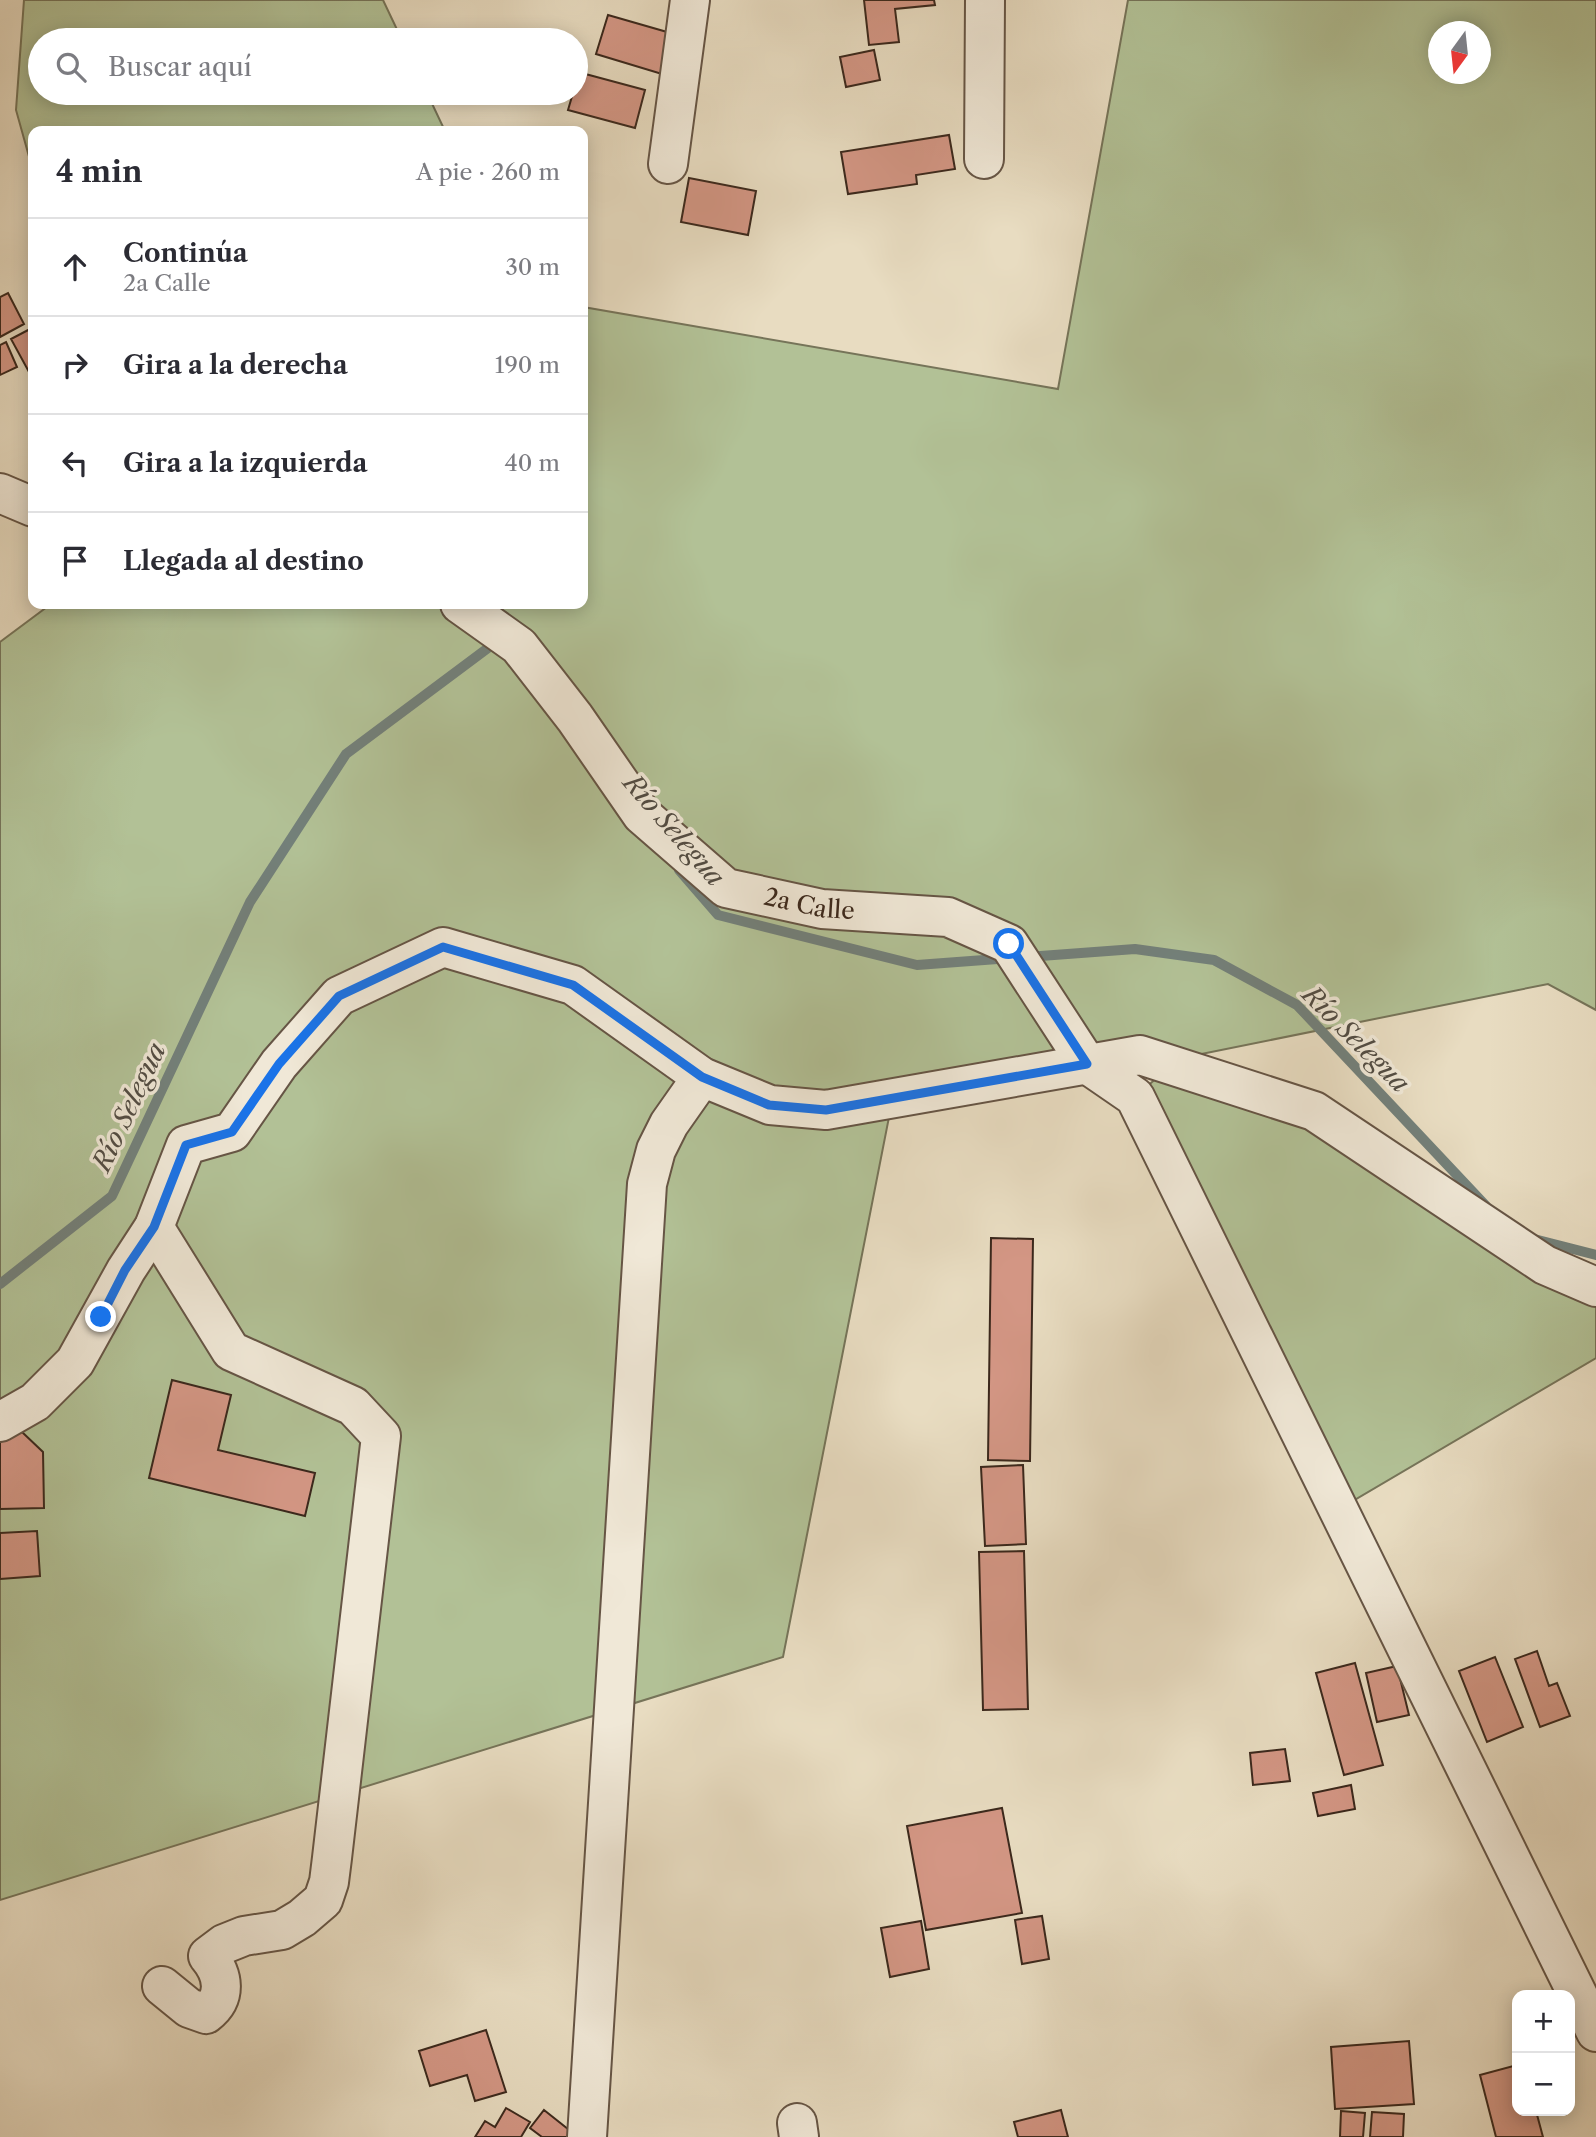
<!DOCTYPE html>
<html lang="es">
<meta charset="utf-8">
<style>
:root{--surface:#fff;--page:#f7f7f7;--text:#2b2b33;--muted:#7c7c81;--line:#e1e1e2}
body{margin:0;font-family:"Libre Caslon Text",serif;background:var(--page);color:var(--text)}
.controls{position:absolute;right:21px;bottom:21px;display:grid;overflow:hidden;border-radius:14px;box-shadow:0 4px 18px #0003}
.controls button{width:63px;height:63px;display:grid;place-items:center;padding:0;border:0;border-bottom:2px solid var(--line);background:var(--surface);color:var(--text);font:35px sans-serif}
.compass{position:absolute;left:1428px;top:21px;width:63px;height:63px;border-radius:50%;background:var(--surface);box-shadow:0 4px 18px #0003;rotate:195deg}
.stop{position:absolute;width:21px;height:21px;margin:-16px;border:5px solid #1a73e8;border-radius:50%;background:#fff}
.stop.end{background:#1a73e8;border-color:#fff;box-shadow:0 2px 7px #0008}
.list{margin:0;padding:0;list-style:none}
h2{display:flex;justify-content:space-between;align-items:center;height:91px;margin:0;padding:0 28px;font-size:30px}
h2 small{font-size:23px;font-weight:400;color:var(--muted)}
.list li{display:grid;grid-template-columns:46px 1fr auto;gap:21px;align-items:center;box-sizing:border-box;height:98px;padding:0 28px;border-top:2px solid var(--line)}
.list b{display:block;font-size:26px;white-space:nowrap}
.list p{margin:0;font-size:23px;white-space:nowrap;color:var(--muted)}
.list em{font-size:23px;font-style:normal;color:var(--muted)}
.icon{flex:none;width:38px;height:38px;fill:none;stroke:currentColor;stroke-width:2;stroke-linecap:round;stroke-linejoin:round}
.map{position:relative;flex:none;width:1596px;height:2137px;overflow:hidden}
.search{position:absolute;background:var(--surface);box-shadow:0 4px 18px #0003;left:28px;top:28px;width:560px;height:77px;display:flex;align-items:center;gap:18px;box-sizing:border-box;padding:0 24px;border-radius:38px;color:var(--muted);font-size:26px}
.panel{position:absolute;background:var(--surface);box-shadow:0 4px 18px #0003;left:28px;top:126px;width:560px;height:483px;border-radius:14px}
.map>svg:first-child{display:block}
.green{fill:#b2c196;stroke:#767459;stroke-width:2;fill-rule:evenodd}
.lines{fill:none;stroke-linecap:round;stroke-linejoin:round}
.stream{stroke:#73807a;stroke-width:10}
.building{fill:#d39684;stroke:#3b281c;stroke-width:2}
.street-casing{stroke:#665545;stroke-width:42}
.street{stroke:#f0e8d7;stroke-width:38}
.route{stroke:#1a73e8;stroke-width:9}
.labels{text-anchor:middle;stroke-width:7;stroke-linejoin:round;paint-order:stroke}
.street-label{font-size:24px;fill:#3b281c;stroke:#f0e8d7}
.water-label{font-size:26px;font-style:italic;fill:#524c43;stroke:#f0e8d7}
</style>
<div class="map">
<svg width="1596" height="2137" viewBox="0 0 1596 2137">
<rect width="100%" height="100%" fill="#e8dcc1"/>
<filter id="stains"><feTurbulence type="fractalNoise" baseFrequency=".00286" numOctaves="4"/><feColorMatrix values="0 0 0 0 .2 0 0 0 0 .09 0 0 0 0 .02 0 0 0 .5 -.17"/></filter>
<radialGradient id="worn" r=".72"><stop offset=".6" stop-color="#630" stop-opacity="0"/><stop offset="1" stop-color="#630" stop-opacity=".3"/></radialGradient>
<path class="green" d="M24,0H383L402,40H40V93H427L445,131H33V171L16,110Z
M1128,0H1596V1010L1548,984L889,1117L783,1657L0,1900V642L51,604H583V307L1058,389ZM1438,32H1480V74H1438Z
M1160,1075L1304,1108L1596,1286V1358L1334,1512L1135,1097Z"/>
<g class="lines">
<path class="stream" d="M679,870L718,915L917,965L1011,958
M1027,957L1135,949L1214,960L1297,1005L1486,1206
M1534,1239L1596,1255
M0,1284L112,1196L250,902L346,754L496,642L498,645"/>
</g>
<path class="building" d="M864,0H934L935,5L895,9L899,42L869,45Z
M608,15L674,34L662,74L596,54Z
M874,50L880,80L846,87L840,57Z
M578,72L645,90L635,128L568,110L573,93H576Z
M949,135L955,169L916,175L917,184L848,194L841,152Z
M689,178L756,191L748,235L681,222Z
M8,293L24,324L0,337V297Z
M32,328L33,370L29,372L11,339Z
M6,342L17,367L0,375V345Z
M991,1238L1033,1239L1030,1461L988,1460Z
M172,1380L231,1395L218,1450L315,1473L305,1516L149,1478Z
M22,1432L43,1452L44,1508L0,1509V1441Z
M1023,1465L1026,1544L985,1546L981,1467Z
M37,1531L40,1576L0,1579V1533Z
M1024,1551L1028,1709L983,1710L979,1552Z
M1537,1651L1549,1686L1557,1683L1570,1716L1540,1727L1515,1659Z
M1495,1657L1523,1727L1487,1742L1459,1671Z
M1355,1663L1383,1765L1344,1775L1316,1673Z
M1397,1666L1409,1715L1377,1722L1366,1673Z
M1285,1749L1290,1781L1253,1785L1250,1753Z
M1351,1785L1355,1809L1318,1816L1313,1793Z
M1002,1808L1022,1913L926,1930L907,1826Z
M1042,1916L1049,1959L1022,1964L1015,1920Z
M921,1921L929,1969L890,1977L881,1928Z
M486,2030L506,2092L475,2101L467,2075L430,2086L419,2051Z
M1409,2041L1414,2104L1335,2109L1331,2047Z
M1517,2065V2111H1536L1543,2137H1496L1480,2075Z
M506,2108L530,2122L521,2137H475L485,2121L495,2127Z
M544,2110L578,2137H542L530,2128Z
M1061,2110L1068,2137H1018L1014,2122Z
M1341,2111L1365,2113L1363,2137H1340Z
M1372,2112L1404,2114L1403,2137H1370Z"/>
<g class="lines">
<defs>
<g id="street">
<path d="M984,159L985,0"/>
<path d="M668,164L690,0"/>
<path d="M0,493L33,507"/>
<path id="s1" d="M460,604L519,646L575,718L642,815L726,888L822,909L948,917L1009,944L1087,1064L1135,1097L1596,2032"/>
<path d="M154,1227L231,1351L353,1406L381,1436L332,1858L329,1882L323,1900L302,1918L282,1930L244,1936L224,1944L208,1956C224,1975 227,1998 206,2014L189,2008L162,1986"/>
<path d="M0,1422L35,1402L75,1362L126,1270L154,1227L186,1145L232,1132L279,1064L339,996L443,947L573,985L702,1077L770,1105L826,1110L1140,1055L1314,1111L1545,1265L1596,1287"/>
<path d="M797,2123L799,2137"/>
<path d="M587,2137L647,1184L656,1150L669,1124L702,1077"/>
</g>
</defs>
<use href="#street" class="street-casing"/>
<use href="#street" class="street"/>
</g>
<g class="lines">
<path class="route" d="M101,1317L125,1270L154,1227L186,1145L232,1132L279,1064L339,996L443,947L573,985L702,1077L769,1105L826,1110L1087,1064L1009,944"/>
</g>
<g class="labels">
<g class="street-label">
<text dy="8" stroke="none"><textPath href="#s1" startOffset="478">2a Calle</textPath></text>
</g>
<g class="water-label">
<text transform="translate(674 830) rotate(49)" y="9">Río Selegua</text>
<text transform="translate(1356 1039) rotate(45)" y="9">Río Selegua</text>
<text transform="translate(129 1107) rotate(-65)" y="9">Río Selegua</text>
</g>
</g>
<rect width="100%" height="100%" filter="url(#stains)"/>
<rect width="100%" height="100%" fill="url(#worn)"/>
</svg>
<div class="controls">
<button>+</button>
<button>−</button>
</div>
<svg class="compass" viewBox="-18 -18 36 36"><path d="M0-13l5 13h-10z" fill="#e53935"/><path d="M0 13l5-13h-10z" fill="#7c7c81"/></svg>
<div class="stop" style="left:1009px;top:944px"></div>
<div class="stop end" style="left:101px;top:1317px"></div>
<div class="search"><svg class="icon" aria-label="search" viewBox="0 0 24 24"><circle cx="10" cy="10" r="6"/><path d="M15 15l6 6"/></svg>Buscar aquí</div>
<section class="panel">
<h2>4 min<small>A pie · 260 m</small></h2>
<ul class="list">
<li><svg class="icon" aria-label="ahead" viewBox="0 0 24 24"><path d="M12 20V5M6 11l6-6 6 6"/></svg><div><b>Continúa</b><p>2a Calle</p></div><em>30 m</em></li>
<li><svg class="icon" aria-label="right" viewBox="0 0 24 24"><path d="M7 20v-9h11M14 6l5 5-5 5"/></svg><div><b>Gira a la derecha</b></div><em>190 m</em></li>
<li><svg class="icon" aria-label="left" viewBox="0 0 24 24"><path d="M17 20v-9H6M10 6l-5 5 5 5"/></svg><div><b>Gira a la izquierda</b></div><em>40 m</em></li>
<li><svg class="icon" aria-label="arrive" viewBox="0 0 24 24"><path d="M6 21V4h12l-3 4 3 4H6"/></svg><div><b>Llegada al destino</b></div></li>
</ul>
</section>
</div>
